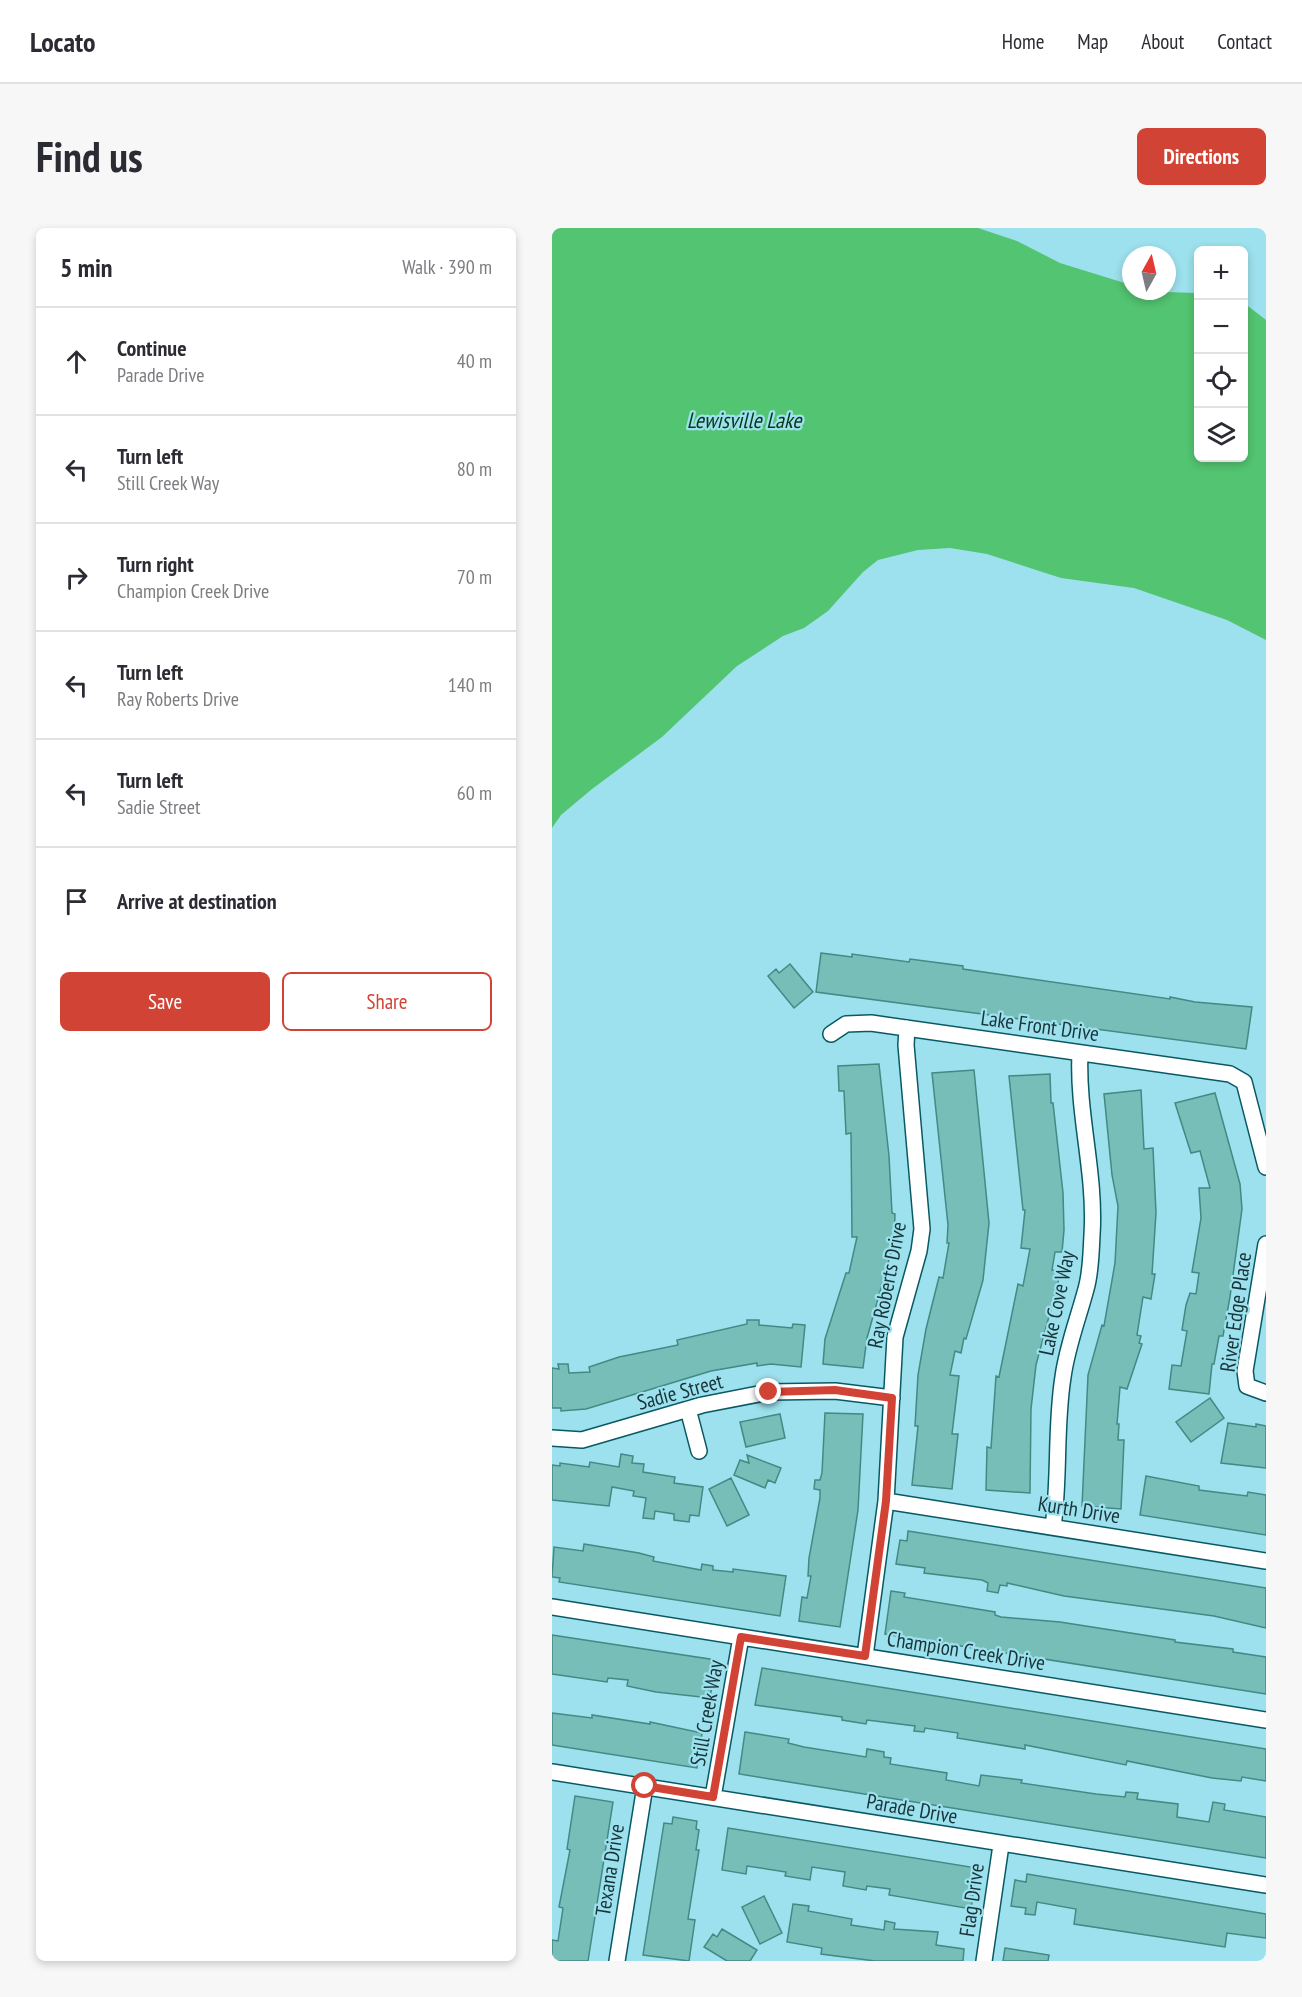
<!DOCTYPE html>
<meta charset="utf-8">
<style>
:root{--surface:#fff;--page:#f7f7f7;--text:#2b2b33;--muted:#7c7c81;--line:#e1e1e2;--accent:#d14435}
body{margin:0;font-family:"PT Sans Narrow",sans-serif;background:var(--page);color:var(--text)}
.controls{position:absolute;right:18px;top:18px;display:grid;overflow:hidden;border-radius:9px;box-shadow:0 3px 9px #0003}
.controls button{width:54px;height:54px;display:grid;place-items:center;padding:0;border:0;border-bottom:2px solid var(--line);background:var(--surface);color:var(--text);font:30px sans-serif}
.compass{position:absolute;left:570px;top:18px;width:54px;height:54px;border-radius:50%;background:var(--surface);box-shadow:0 3px 9px #0003;rotate:8deg}
.stop{position:absolute;width:18px;height:18px;margin:-14px;border:4px solid #d14435;border-radius:50%;background:#fff}
.stop.end{background:#d14435;border-color:#fff;box-shadow:0 2px 6px #0008}
.list{margin:0;padding:0;list-style:none}
h2{display:flex;justify-content:space-between;align-items:center;height:78px;margin:0;padding:0 24px;font-size:26px}
h2 small{font-size:20px;font-weight:400;color:var(--muted)}
.list li{display:grid;grid-template-columns:39px 1fr auto;gap:18px;align-items:center;box-sizing:border-box;height:108px;padding:0 24px;border-top:2px solid var(--line)}
.list b{display:block;font-size:22px;white-space:nowrap}
.list p{margin:0;font-size:20px;white-space:nowrap;color:var(--muted)}
.list em{font-size:20px;font-style:normal;color:var(--muted)}
.actions{display:flex;gap:12px;padding:18px 24px}
.actions a{flex:1;padding:14px 0;border:2px solid var(--accent);border-radius:9px;text-align:center;font-size:21px;color:var(--accent)}
.actions .main{background:var(--accent);color:#fff}
.icon{flex:none;width:33px;height:33px;fill:none;stroke:currentColor;stroke-width:2;stroke-linecap:round;stroke-linejoin:round}
.map{position:relative;flex:none;width:714px;height:1733px;overflow:hidden;border-radius:9px}
header{display:flex;align-items:center;gap:36px;box-sizing:border-box;height:84px;padding:0 30px;background:var(--surface);border-bottom:2px solid var(--line)}
header strong{font-size:28px}
nav{display:flex;gap:33px;margin-inline-start:auto;font-size:21px}
.intro{display:flex;align-items:center;justify-content:space-between;box-sizing:border-box;height:144px;padding:0 36px}
h1{margin:0;font-size:42px}
.button{padding:15px 27px;border-radius:9px;background:var(--accent);color:#fff;font-size:21px;font-weight:700}
main{display:flex;gap:36px;padding:0 36px}
aside{flex:1;background:var(--surface);border-radius:9px;box-shadow:0 3px 9px #0003}
.map>svg:first-child{display:block}
.water{fill:#53c471}
.building{fill:#77bdb8;stroke:#438984;stroke-width:1.5}
.lines{fill:none;stroke-linecap:round;stroke-linejoin:round}
.minor-casing{stroke:#085964;stroke-width:18}
.minor{stroke:#fff;stroke-width:15}
.route{stroke:#d14435;stroke-width:8}
.labels{text-anchor:middle;stroke-width:4.5;stroke-linejoin:round;paint-order:stroke}
.street-label{font-size:21px;fill:#173439;stroke:#9ce1ed}
.water-label{font-size:22px;font-style:italic;fill:#083818;stroke:#9ce1ed}
</style>
<header>
<strong>Locato</strong>
<nav><a>Home</a><a>Map</a><a>About</a><a>Contact</a></nav>
</header>
<div class="intro"><h1>Find us</h1><a class="button">Directions</a></div>
<main>
<aside>
<h2>5 min<small>Walk · 390 m</small></h2>
<ul class="list">
<li><svg class="icon" aria-label="ahead" viewBox="0 0 24 24"><path d="M12 20V5M6 11l6-6 6 6"/></svg><div><b>Continue</b><p>Parade Drive</p></div><em>40 m</em></li>
<li><svg class="icon" aria-label="left" viewBox="0 0 24 24"><path d="M17 20v-9H6M10 6l-5 5 5 5"/></svg><div><b>Turn left</b><p>Still Creek Way</p></div><em>80 m</em></li>
<li><svg class="icon" aria-label="right" viewBox="0 0 24 24"><path d="M7 20v-9h11M14 6l5 5-5 5"/></svg><div><b>Turn right</b><p>Champion Creek Drive</p></div><em>70 m</em></li>
<li><svg class="icon" aria-label="left" viewBox="0 0 24 24"><path d="M17 20v-9H6M10 6l-5 5 5 5"/></svg><div><b>Turn left</b><p>Ray Roberts Drive</p></div><em>140 m</em></li>
<li><svg class="icon" aria-label="left" viewBox="0 0 24 24"><path d="M17 20v-9H6M10 6l-5 5 5 5"/></svg><div><b>Turn left</b><p>Sadie Street</p></div><em>60 m</em></li>
<li><svg class="icon" aria-label="arrive" viewBox="0 0 24 24"><path d="M6 21V4h12l-3 4 3 4H6"/></svg><div><b>Arrive at destination</b></div></li>
</ul>
<div class="actions"><a class="main">Save</a><a>Share</a></div>
</aside>
<div class="map">
<svg width="714" height="1733" viewBox="0 0 714 1733">
<rect width="100%" height="100%" fill="#9ce1ed"/>
<path class="water" d="M0,0H426L465,13L508,35L579,57V63L646,65V230H692V75L714,92V412L675,392L582,360L509,350L435,326L398,320L366,322L326,332L311,344L276,383L252,400L231,408L185,438L110,509L40,561L9,587L0,600Z"/>
<path class="building" d="M269,725L300,729V726L357,734L358,731L411,738V741L618,771V769L643,774L700,779L694,821L264,764Z
M238,736L261,764L242,780L216,748L224,741L227,745Z
M327,836L337,928L340,985L343,986L342,1014L315,1110L311,1140L271,1136L273,1111L294,1045H297L305,1009H300L299,905L294,906L292,863H287L286,838Z
M422,842L437,995L431,1052L414,1111L412,1110L409,1125L403,1123L398,1147L407,1148L400,1206H406L400,1261L360,1257L366,1198H363L366,1147L374,1101L387,1049L391,1050L397,1015H395L396,997L380,845Z
M498,846L499,875H501L511,965L512,1002L510,1024H503L500,1042L508,1043L506,1055L484,1137L479,1181L478,1265L434,1262L435,1219L439,1220L444,1148L447,1149L466,1056L471,1058L478,1021L469,1020L473,982H471L457,848Z
M589,862L592,921L601,920L604,985L600,1046H603L599,1071L591,1069L585,1107L589,1108L587,1115L590,1116L575,1161L568,1159L565,1196H567L566,1212H572L569,1281L530,1278L536,1147L550,1097L552,1098L563,1035L566,978L560,947L552,866Z
M663,865L688,956L690,981L678,1069L671,1108H667L662,1136H660L657,1166L617,1161L620,1137L629,1138L635,1103L630,1102L634,1077L638,1065L644,1066L647,1045L640,1044L649,990L647,960H658L648,923L639,925L623,875Z
M195,1092H207V1097L240,1100L241,1096L253,1097L249,1139L219,1136L205,1138V1135L159,1143L34,1181L9,1183V1180H0V1140L7,1141L6,1136H16L17,1145L38,1144L37,1139L67,1129L126,1117L125,1112L195,1096Z
M658,1170L672,1190L639,1214L624,1194Z
M273,1185L311,1186L306,1282L288,1399L247,1393L250,1369L255,1370L259,1348H256L257,1330L268,1270V1262L262,1261L263,1252H268L270,1245Z
M228,1186L233,1210L194,1219L188,1194Z
M676,1195L704,1199V1196L714,1198V1240L669,1235Z
M69,1226L81,1228L80,1235L92,1236L91,1244L123,1249L122,1255L151,1259L147,1288L138,1287L137,1294L122,1292V1286L103,1283L102,1291L91,1290L94,1270L81,1268L82,1263L60,1259L57,1278L0,1272V1237L8,1238V1235L37,1239L38,1234L67,1239Z
M195,1227L229,1240L223,1255L216,1252L213,1260L182,1247L188,1232L197,1235Z
M594,1248L647,1258V1262L695,1268L696,1264L714,1267V1307L588,1287Z
M179,1250L197,1287L175,1298L157,1261Z
M356,1303L714,1360V1400L662,1388L512,1368L455,1355V1358L448,1357L446,1365L435,1363L436,1355L430,1352L372,1345L373,1340L344,1336L348,1312L355,1313Z
M32,1316L87,1325L102,1329L101,1333L149,1342L150,1336L161,1338V1342L181,1344V1341L234,1348L228,1388L7,1354L8,1350L0,1349L2,1319L31,1323Z
M339,1363L353,1365L352,1369L443,1384V1387L449,1389L508,1394L623,1412V1414L681,1421V1424L714,1429V1466L333,1406Z
M0,1407L164,1432L158,1470L104,1464L75,1458L76,1452L56,1450L55,1454L0,1446Z
M210,1440L714,1521V1553L690,1549L689,1553L660,1550L575,1533L574,1537L473,1517V1521L405,1510L406,1505L373,1500L372,1504L362,1503L363,1498L315,1492L314,1496L290,1492V1489L203,1477Z
M0,1485L40,1490V1487L98,1496V1494L150,1505L145,1540L0,1517Z
M193,1504L237,1511L236,1515L252,1519L314,1529L315,1521L332,1524V1529L339,1530L338,1536L395,1545L394,1552L427,1558L429,1547L470,1552L469,1555L544,1566L573,1569L574,1564L586,1565L585,1571L626,1576L625,1589L657,1594L661,1574L673,1576L672,1582L714,1589V1630L187,1546Z
M23,1568L61,1574L36,1733H0V1712L6,1713L11,1680L7,1679L18,1622L15,1621Z
M121,1589L145,1593L144,1601L147,1602L144,1622H147L136,1691L143,1692L137,1733L91,1727L112,1595L120,1596Z
M176,1600L425,1640L419,1681L337,1667L338,1661L315,1658L314,1662L291,1658L293,1644L260,1639L258,1652L233,1648L234,1644L195,1638L194,1646L170,1642Z
M475,1646L714,1686V1710L675,1705L673,1719L522,1696L524,1681L485,1674L483,1687L473,1686L474,1680L459,1678L463,1652L474,1654Z
M212,1668L230,1705L208,1716L190,1679Z
M241,1676L257,1678L256,1683L300,1691L299,1697L332,1702L333,1693L343,1695L342,1701L386,1704L384,1717L412,1721L411,1733H323L269,1726L270,1720L235,1714Z
M170,1701L205,1722L198,1733H175L152,1719L161,1706L165,1709Z
M453,1720L497,1727L496,1733H451Z"/>
<g class="lines">
<defs>
<path id="minor" d="M279,806L294,796L319,795L678,846L692,854L714,939
M714,1016L693,1143L695,1158L714,1165
M136,1181L147,1223
M0,1210L30,1212L150,1177L217,1164L283,1163L340,1170
M334,1273L714,1333
M501,1299C508,1250 503,1199 511,1149C515,1119 526,1091 534,1061C539,1044 539,1024 540,1007C544,945 525,886 528,825
M0,1379L714,1492
M313,1428L334,1273L343,1109L367,1023L370,1001L354,817L355,800
M0,1544L714,1657
M161,1569L189,1409
M65,1733L93,1558
M432,1733L449,1617"/>
</defs>
<use href="#minor" class="minor-casing"/>
<use href="#minor" class="minor"/>
</g>
<g class="lines">
<path class="route" d="M93,1558L161,1569L189,1409L313,1428L334,1273L340,1170L283,1162L217,1164"/>
</g>
<g class="labels">
<g class="street-label">
<text transform="translate(488 798) rotate(8)" y="7">Lake Front Drive</text>
<text transform="translate(335 1057) rotate(-79)" y="7">Ray Roberts Drive</text>
<text transform="translate(505 1075) rotate(-78)" y="7">Lake Cove Way</text>
<text transform="translate(684 1084) rotate(-82)" y="7">River Edge Place</text>
<text transform="translate(128 1164) rotate(-15)" y="7">Sadie Street</text>
<text transform="translate(527 1282) rotate(9)" y="7">Kurth Drive</text>
<text transform="translate(414 1423) rotate(9)" y="7">Champion Creek Drive</text>
<text transform="translate(155 1485) rotate(-80)" y="7">Still Creek Way</text>
<text transform="translate(360 1581) rotate(10)" y="7">Parade Drive</text>
<text transform="translate(58 1642) rotate(-81)" y="7">Texana Drive</text>
<text transform="translate(420 1672) rotate(-82)" y="7">Flag Drive</text>
</g>
<g class="water-label">
<text x="192" y="200">Lewisville Lake</text>
</g>
</g>
</svg>
<div class="controls">
<button>+</button>
<button>−</button>
<button><svg class="icon" aria-label="locate" viewBox="0 0 24 24"><circle cx="12" cy="12" r="6"/><path d="M12 2v4M12 18v4M2 12h4M18 12h4"/></svg></button>
<button><svg class="icon" aria-label="layers" viewBox="0 0 24 24"><path d="M12 4l9 5-9 5-9-5zM3 14l9 5 9-5"/></svg></button>
</div>
<svg class="compass" viewBox="-18 -18 36 36"><path d="M0-13l5 13h-10z" fill="#e53935"/><path d="M0 13l5-13h-10z" fill="#7c7c81"/></svg>
<div class="stop" style="left:93px;top:1558px"></div>
<div class="stop end" style="left:217px;top:1164px"></div>
</div>
</main>
